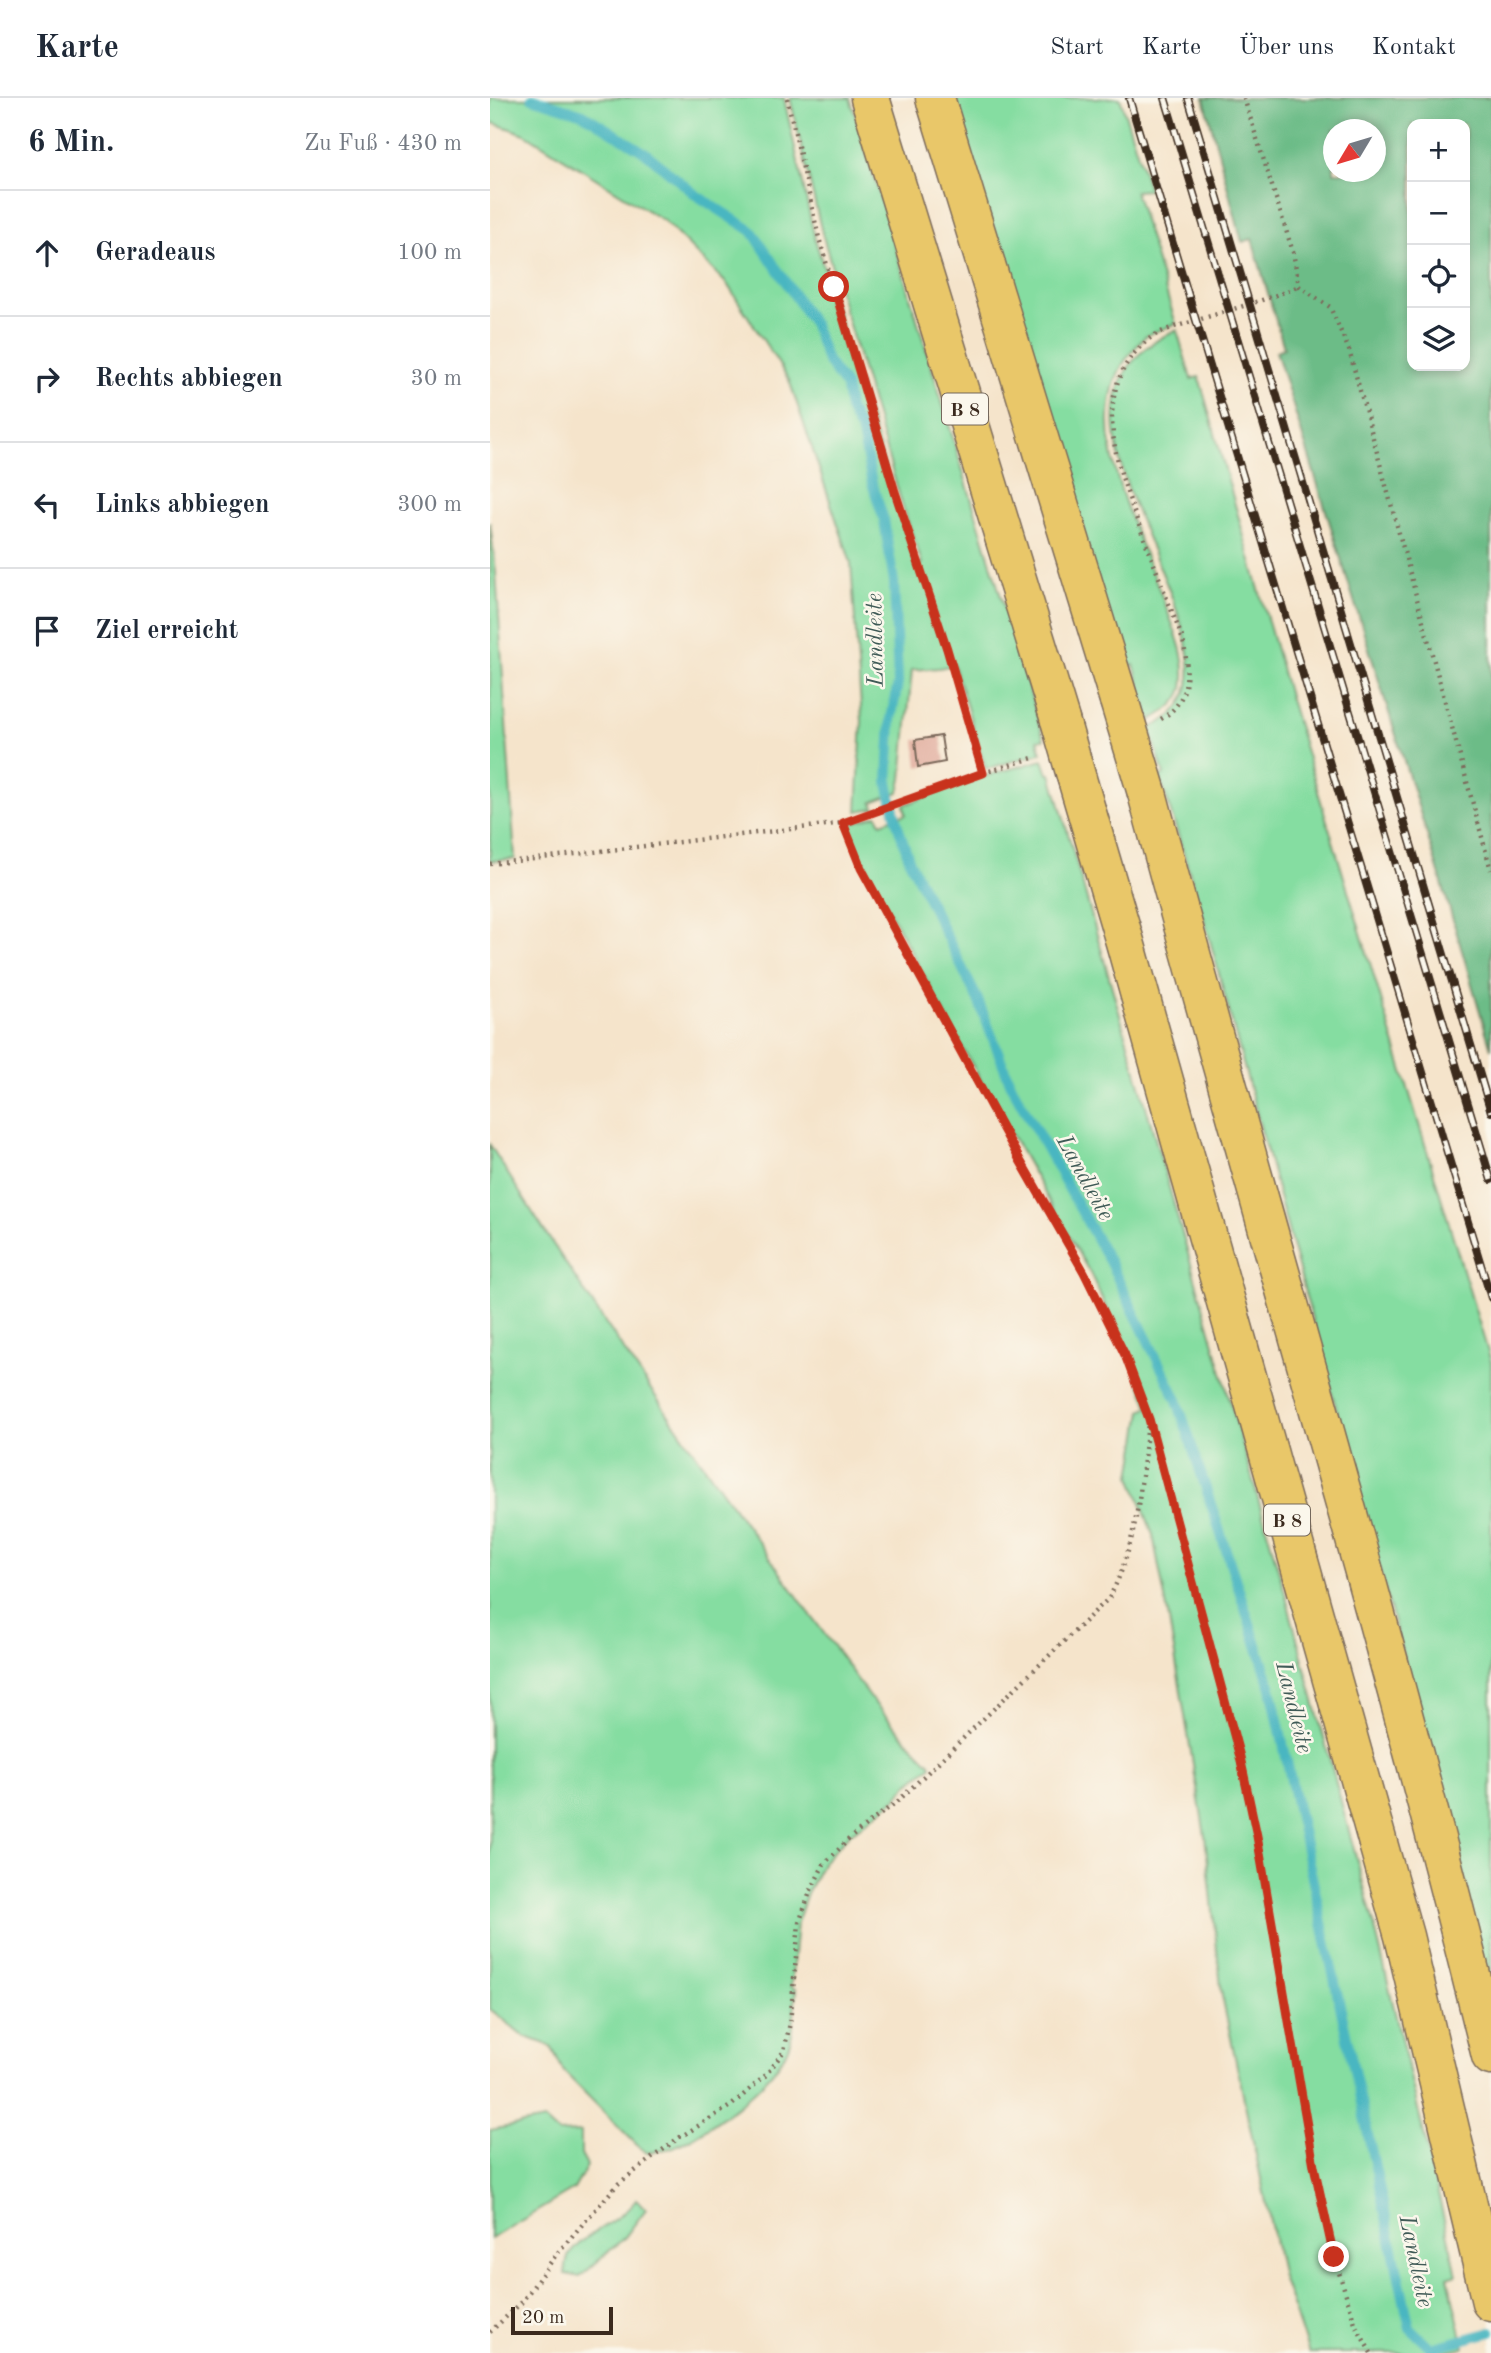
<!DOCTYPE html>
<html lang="de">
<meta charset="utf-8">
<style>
:root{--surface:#fff;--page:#f2f2f3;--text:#1f2937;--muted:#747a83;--line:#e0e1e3}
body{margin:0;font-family:"Old Standard TT",serif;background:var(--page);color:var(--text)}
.controls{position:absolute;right:21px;top:21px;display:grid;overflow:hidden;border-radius:14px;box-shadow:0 4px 10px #0003}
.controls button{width:63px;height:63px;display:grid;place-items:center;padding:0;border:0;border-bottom:2px solid var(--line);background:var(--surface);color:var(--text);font:35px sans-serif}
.compass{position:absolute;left:833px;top:21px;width:63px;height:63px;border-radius:50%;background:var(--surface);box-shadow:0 4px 10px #0003;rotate:232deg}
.scale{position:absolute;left:21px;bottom:18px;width:102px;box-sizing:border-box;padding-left:7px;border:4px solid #3b2a1e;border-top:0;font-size:19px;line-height:24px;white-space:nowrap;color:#3b2a1e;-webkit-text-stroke:5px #fbf7ec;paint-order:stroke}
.stop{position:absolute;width:21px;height:21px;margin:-16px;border:5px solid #c8321e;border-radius:50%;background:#fff}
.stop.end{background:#c8321e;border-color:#fff;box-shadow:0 2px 7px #0008}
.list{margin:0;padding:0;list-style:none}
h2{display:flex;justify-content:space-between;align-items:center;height:91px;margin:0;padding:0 28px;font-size:30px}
h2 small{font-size:23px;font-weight:400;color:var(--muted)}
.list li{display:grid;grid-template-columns:46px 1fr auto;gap:21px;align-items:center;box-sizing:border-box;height:126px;padding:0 28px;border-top:2px solid var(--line)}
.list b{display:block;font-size:26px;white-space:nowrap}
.list em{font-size:23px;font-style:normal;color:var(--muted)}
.icon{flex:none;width:38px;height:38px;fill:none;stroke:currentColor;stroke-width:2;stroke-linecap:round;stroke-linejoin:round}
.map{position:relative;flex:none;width:1001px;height:2255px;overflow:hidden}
header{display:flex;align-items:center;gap:42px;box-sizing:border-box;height:98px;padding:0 35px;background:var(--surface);border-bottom:2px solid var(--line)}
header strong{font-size:33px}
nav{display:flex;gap:38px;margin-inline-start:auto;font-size:24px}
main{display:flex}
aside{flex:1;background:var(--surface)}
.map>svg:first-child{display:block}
.green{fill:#85dda1;stroke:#608460;stroke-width:2}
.forest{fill:#6cbc87;stroke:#547352;stroke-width:2;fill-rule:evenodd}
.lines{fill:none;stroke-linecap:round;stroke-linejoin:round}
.stream{stroke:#48b6c1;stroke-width:10}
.building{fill:#dc9c8c}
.highway-casing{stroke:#7c6b5b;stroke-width:41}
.path{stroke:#7c6b5b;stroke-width:4.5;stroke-dasharray:2 5;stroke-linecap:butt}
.highway{stroke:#e9c769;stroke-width:38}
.rail-casing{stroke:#3b2a1e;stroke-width:8}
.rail{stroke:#fbf7ec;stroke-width:5;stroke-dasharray:16;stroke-linecap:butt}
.highway-bridge-casing{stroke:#7c6b5b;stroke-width:41;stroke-linecap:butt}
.highway-bridge{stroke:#e9c769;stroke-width:38}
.route{stroke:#c8321e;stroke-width:9}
.labels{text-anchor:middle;stroke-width:5;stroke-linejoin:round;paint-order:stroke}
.shield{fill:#fbf7ec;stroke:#75685c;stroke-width:2}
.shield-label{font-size:19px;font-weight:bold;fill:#3b2a1e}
.water-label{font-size:23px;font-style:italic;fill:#405b57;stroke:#fbf7ec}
</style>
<header>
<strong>Karte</strong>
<nav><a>Start</a><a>Karte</a><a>Über uns</a><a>Kontakt</a></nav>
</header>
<main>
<aside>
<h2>6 Min.<small>Zu Fuß · 430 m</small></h2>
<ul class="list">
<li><svg class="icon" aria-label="ahead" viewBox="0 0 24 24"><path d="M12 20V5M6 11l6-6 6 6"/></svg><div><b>Geradeaus</b></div><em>100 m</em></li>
<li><svg class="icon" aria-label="right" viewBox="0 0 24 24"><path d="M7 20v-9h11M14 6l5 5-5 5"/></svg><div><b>Rechts abbiegen</b></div><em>30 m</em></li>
<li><svg class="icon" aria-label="left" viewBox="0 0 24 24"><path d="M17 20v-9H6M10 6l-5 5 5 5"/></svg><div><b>Links abbiegen</b></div><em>300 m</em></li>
<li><svg class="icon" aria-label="arrive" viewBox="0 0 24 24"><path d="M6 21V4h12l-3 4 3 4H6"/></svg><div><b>Ziel erreicht</b></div></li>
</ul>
</aside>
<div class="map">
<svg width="1001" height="2255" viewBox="0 0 1001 2255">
<rect width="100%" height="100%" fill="#fbf7ec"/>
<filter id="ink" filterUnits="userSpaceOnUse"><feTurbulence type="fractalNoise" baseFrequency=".0143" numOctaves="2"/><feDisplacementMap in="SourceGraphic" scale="14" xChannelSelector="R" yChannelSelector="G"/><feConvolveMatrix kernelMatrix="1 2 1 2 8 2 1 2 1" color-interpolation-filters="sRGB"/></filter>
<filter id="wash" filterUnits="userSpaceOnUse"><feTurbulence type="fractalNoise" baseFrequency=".00686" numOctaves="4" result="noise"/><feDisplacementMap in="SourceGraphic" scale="28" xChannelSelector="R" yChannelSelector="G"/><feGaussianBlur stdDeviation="1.57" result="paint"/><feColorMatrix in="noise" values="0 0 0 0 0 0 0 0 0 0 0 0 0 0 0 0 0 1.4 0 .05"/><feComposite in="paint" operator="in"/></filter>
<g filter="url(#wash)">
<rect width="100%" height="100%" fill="#f5e4cb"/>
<path class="green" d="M0,0H294L325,141L426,468L432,465L412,406L332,135L300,0H360L554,641L548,642L551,655L496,671L464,567L449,570L422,572L412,681L409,694L382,704L385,710L367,713L372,623L361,465L299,282L237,186L174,123L35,36L0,24Z
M453,0H630L659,92L645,93L686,226C677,230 664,233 656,238C652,241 649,246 645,250C582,318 649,434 675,507C685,533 698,561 693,590C689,606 673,615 660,623L644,567L628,570Z
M687,232L701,281L709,279L799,598L1001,1264V1906L937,1647L715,824L670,679L674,677L660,630C802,571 501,312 687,232Z
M0,424L6,474L25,761L0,763Z
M553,662L558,676H561L793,1488L884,1826L967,2176L958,2179L974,2249L949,2255H819L792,2179L732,1898L715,1738L678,1516L663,1437L641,1378L652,1313L659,1309L638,1256L601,1177L475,954L374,766L358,727L387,717L391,725L416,716L414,707L495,678Z
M0,1047C118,1238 251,1420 382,1602L415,1640L442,1667L417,1687L407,1700L359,1737L333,1764L318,1793L307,1825L301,1888L306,1892C304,1912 305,1938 295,1956C278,1989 221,2031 188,2047C179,2052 167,2053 157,2055L147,2047L74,1974L61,1948L34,1938L0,1911Z
M54,2022L68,2035L91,2034V2057L97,2068L84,2091L0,2141V2032Z
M146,2102L156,2111L135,2139L90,2179L75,2176C76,2171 76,2163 78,2159C91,2136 129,2125 146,2102Z"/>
<path class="forest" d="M714,0H1001V951L949,775L786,253L794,250L762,141L752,144ZM922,26H975V268H922ZM844,32H886V74H844Z"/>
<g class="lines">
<path class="stream" d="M42,0L93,16L157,56L206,97L262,133L324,227L337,263L356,289L359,311L372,335L382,385L394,422L404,484L408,585L401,621L398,685L407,725L420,764L488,902L521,987L619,1163L687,1302L781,1590L920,2230L941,2250L1001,2234"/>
</g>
<g id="blocks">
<path class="building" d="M451,638L455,664L428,669L425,642Z"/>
</g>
</g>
<g filter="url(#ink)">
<use href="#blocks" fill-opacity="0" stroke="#7c6b5b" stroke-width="2"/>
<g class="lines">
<defs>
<path id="highway" d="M380,0L570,622
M445,0L629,602
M587,681L635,844L914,1838L1001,2204
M657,695C770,1117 898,1534 1001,1958"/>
</defs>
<use href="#highway" class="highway-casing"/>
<path class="path" d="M297,0L329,140L405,394L457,551L493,675
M754,0L803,154L809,188L840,209L859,252L1001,772
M671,621C701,603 699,572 693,542C680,509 668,476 655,443C631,379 593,294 659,241C672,231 692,227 708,222C742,211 777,202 809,188
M353,725L371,770L531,1064L594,1174L635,1257L659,1321L750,1659L767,1738L824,2068L844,2159L866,2228L881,2255
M0,766L353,725L493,675L546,659
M0,2234L31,2205L69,2153L128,2086L187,2041L242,2007L276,1977L294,1953L300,1925L309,1825L320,1794L334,1766L360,1740L409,1702L619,1500C648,1447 651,1384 658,1325"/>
<use href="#highway" class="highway"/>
<defs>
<path id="rail" d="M639,0L1001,1200
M675,0L1001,1082
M698,0L1001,1014"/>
</defs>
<use href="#rail" class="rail-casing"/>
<use href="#rail" class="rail"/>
<defs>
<path id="highway-bridge" d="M629,602L657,695
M570,622L587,681"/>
</defs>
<use href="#highway-bridge" class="highway-bridge-casing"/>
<use href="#highway-bridge" class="highway-bridge"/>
</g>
</g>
<g class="lines" filter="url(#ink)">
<path class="route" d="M344,189L405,394L457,551L493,675L353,725L371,770L531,1064L594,1174L635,1257L659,1321L750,1659L767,1738L824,2068L844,2159"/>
</g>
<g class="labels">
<g class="shield">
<rect x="452" y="295.5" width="46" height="31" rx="5"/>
<rect x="774" y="1406.5" width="46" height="31" rx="5"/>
</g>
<g class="shield-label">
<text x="475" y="318">B 8</text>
<text x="797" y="1429">B 8</text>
</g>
<g class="water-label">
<text transform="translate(384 542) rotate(-91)" y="8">Landleite</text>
<text transform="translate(596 1079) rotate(61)" y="8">Landleite</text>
<text transform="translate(805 1609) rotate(76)" y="8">Landleite</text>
<text transform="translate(927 2163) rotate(78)" y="8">Landleite</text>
</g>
</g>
</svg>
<div class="controls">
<button>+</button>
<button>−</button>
<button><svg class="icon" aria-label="locate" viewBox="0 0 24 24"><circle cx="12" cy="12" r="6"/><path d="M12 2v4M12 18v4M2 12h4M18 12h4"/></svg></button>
<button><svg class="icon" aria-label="layers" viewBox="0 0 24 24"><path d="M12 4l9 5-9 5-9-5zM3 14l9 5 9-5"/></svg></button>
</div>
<svg class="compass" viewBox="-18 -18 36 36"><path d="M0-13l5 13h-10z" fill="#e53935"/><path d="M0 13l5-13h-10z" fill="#747a83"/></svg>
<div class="scale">20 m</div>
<div class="stop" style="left:344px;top:189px"></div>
<div class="stop end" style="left:844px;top:2159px"></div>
</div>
</main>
